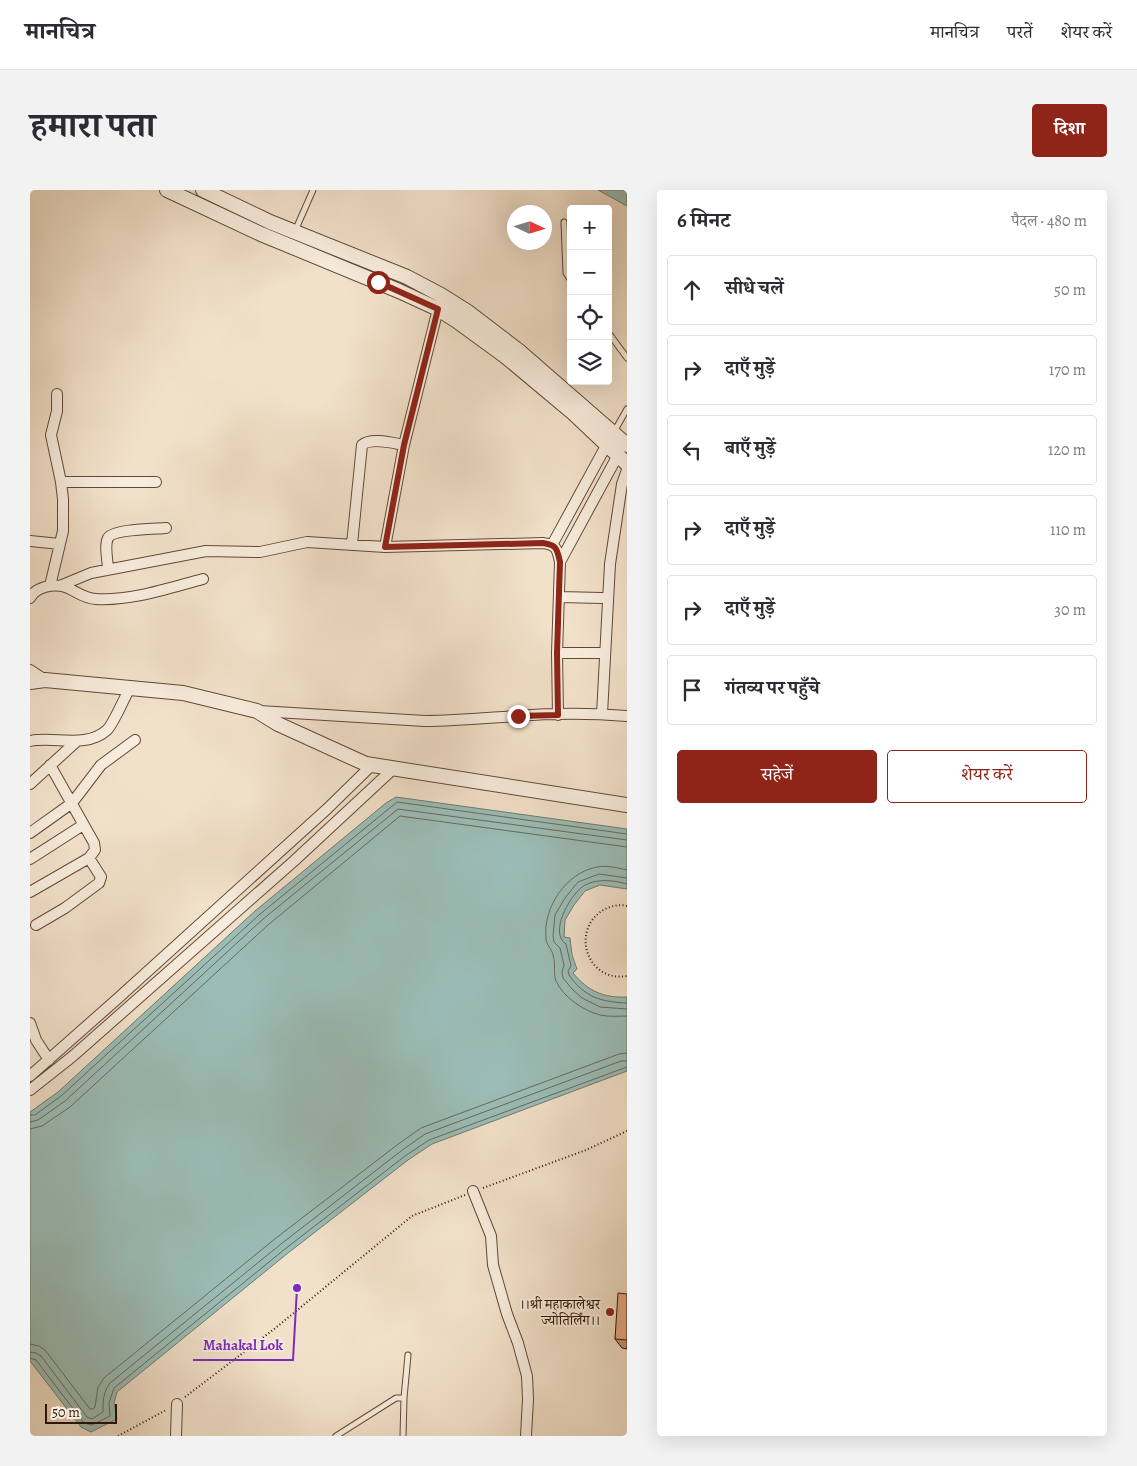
<!DOCTYPE html>
<html lang="hi">
<meta charset="utf-8">
<style>
:root{--surface:#fff;--page:#f2f2f3;--text:#2b2b33;--muted:#7c7c81;--line:#e1e1e2;--accent:#8f2418}
body{margin:0;font-family:Alegreya,"Noto Serif Devanagari",serif;background:var(--page);color:var(--text)}
.controls{position:absolute;right:15px;top:15px;display:grid;overflow:hidden;border-radius:5px;box-shadow:0 5px 20px #0002}
.controls button{width:45px;height:45px;display:grid;place-items:center;padding:0;border:0;border-bottom:1px solid var(--line);background:var(--surface);color:var(--text);font:25px sans-serif}
.compass{position:absolute;left:477px;top:15px;width:45px;height:45px;border-radius:50%;background:var(--surface);box-shadow:0 5px 20px #0002;rotate:94deg}
.scale{position:absolute;left:15px;bottom:12px;width:72px;box-sizing:border-box;padding-left:5px;border:2px solid #321606;border-top:0;font-size:14px;line-height:18px;white-space:nowrap;color:#321606;-webkit-text-stroke:4px #f7ecdd;paint-order:stroke}
.stop{position:absolute;width:15px;height:15px;margin:-11px;border:4px solid #8f2418;border-radius:50%;background:#fff}
.stop.end{background:#8f2418;border-color:#fff;box-shadow:0 1px 5px #0008}
.list{margin:0;padding:0;list-style:none}
h2{display:flex;justify-content:space-between;align-items:center;height:65px;margin:0;padding:0 20px;font-size:21px}
h2 small{font-size:16px;font-weight:400;color:var(--muted)}
.list li{display:grid;grid-template-columns:32px 1fr auto;gap:15px;align-items:center;box-sizing:border-box;height:70px;margin:0 10px 10px;padding:0 10px;border:1px solid var(--line);border-radius:5px}
.list b{display:block;font-size:19px;white-space:nowrap}
.list em{font-size:16px;font-style:normal;color:var(--muted)}
.actions{display:flex;gap:10px;padding:15px 20px}
.actions a{flex:1;padding:11px 0;border:1px solid var(--accent);border-radius:5px;text-align:center;font-size:18px;color:var(--accent)}
.actions .main{background:var(--accent);color:#fff}
.icon{flex:none;width:28px;height:28px;fill:none;stroke:currentColor;stroke-width:2;stroke-linecap:round;stroke-linejoin:round}
.map{position:relative;flex:none;width:597px;height:1246px;overflow:hidden;border-radius:5px}
header{display:flex;align-items:center;gap:30px;box-sizing:border-box;height:70px;padding:0 25px;background:var(--surface);border-bottom:1px solid var(--line)}
header strong{font-size:24px}
nav{display:flex;gap:28px;margin-inline-start:auto;font-size:18px}
.intro{display:flex;align-items:center;justify-content:space-between;box-sizing:border-box;height:120px;padding:0 30px}
h1{margin:0;font-size:35px}
.button{padding:12px 22px;border-radius:5px;background:var(--accent);color:#fff;font-size:18px;font-weight:700}
main{display:flex;gap:30px;padding:0 30px}
aside{flex:1;background:var(--surface);border-radius:5px;box-shadow:0 5px 20px #0002}
.map>svg:first-child{display:block}
.water{fill:#9bbdb7;stroke:#717a70}
.lines{fill:none;stroke-linecap:round;stroke-linejoin:round}
.shore{stroke:#666a5e;stroke-width:1}
.service-casing{stroke:#624937;stroke-width:7}
.minor-casing{stroke:#624937;stroke-width:12}
.tertiary-casing{stroke:#624937;stroke-width:16}
.path{stroke:#321606;stroke-width:2;stroke-dasharray:1 2.5;stroke-linecap:butt}
.service{stroke:#f7ecdd;stroke-width:5}
.minor{stroke:#f7ecdd;stroke-width:10}
.tertiary{stroke:#f7ecdd;stroke-width:14}
.wall{fill:#c89576;stroke:#321606}
.building{fill:#e8ad89;stroke:#321606}
.route{stroke:#8f2418;stroke-width:6}
.poi-dot{fill:#8f2418;stroke:#f7ecdd;stroke-width:2}
.labels{text-anchor:middle;stroke-width:4;stroke-linejoin:round;paint-order:stroke}
.poi-label{font-size:14px;fill:#321606;stroke:#f7ecdd;text-anchor:end}
.leader{fill:none;stroke:#7b2cbf;stroke-width:2}
.callout-dot{fill:#7b2cbf;stroke:#f7ecdd;stroke-width:2}
.callout-label{font-size:15px;text-anchor:middle;font-weight:bold;fill:#7b2cbf;stroke:#f7ecdd;stroke-width:4;stroke-linejoin:round;paint-order:stroke}
</style>
<header>
<strong>मानचित्र</strong>
<nav><a>मानचित्र</a><a>परतें</a><a>शेयर करें</a></nav>
</header>
<div class="intro"><h1>हमारा पता</h1><a class="button">दिशा</a></div>
<main>
<div class="map">
<svg width="597" height="1246" viewBox="0 0 597 1246">
<rect width="100%" height="100%" fill="#f2e1ca"/>
<filter id="stains"><feTurbulence type="fractalNoise" baseFrequency=".004" numOctaves="4"/><feColorMatrix values="0 0 0 0 .2 0 0 0 0 .09 0 0 0 0 .02 0 0 0 .5 -.17"/></filter>
<radialGradient id="worn" r=".72"><stop offset=".6" stop-color="#630" stop-opacity="0"/><stop offset="1" stop-color="#630" stop-opacity=".3"/></radialGradient>
<path class="water" d="M568,0H597V16Z
M366,607L597,639V699L570,695L555,701L544,715L535,730L534,747L540,748L542,765L547,779L543,783C558,801 573,808 597,807V881L402,954L378,970L258,1063L87,1202L84,1213L87,1229L61,1242L51,1237L0,1171V922L28,902L225,721L356,613Z"/>
<g class="lines">
<path class="shore" d="M597,680C588,678 576,675 567,677C536,683 513,717 516,748C516,755 522,759 523,765C526,774 523,783 526,791C533,807 554,821 570,825C579,827 589,826 597,826
M597,688L569,684L548,692L535,708L525,725L523,746L524,752L530,758L534,775L532,782L533,788L542,799L552,808L570,817L597,819
M597,694C583,690 565,688 552,697C539,707 519,743 536,754L541,776L538,781L539,785C554,807 571,812 597,813
M0,925H5L31,906L229,725L367,612L597,644
M0,932L8,930L35,911L233,729L368,619L597,650
M0,939L12,936L40,917L238,735L370,626L597,657
M0,1154L9,1156L15,1160L60,1219H63L65,1217L68,1197L74,1188L246,1048L367,955L391,938L589,864L597,863
M0,1162L6,1163L11,1166L57,1227L62,1229L73,1222C73,1212 73,1202 80,1193L251,1054L371,961L395,944L591,871H597
M0,1168L6,1170L54,1233L62,1235L80,1226L79,1213L84,1198L255,1059L375,966L399,950L597,877"/>
<defs>
<path id="service" d="M534,32L536,83L541,91
M265,41L283,0
M578,142L597,168
M584,242L597,219
M374,1208L378,1165
M306,1246L366,1208H374L373,1246"/>
<path id="minor" d="M31,292H126
M0,351L30,354
M322,354L332,255C341,247 363,253 374,255
M522,355L577,254
M355,357L374,255L408,119
M530,372L588,265
M78,380C78,371 74,356 78,348C83,339 125,339 136,338
M32,395L61,383L176,361L230,362L277,352L355,357L513,353C527,355 527,359 530,372L527,463L528,525
M20,396L33,341V309L31,292L21,245L27,221V204
M530,407L572,408
M0,408C3,402 8,399 15,397C39,390 46,408 66,409C102,411 139,398 173,389
M527,463H569
M0,480L15,490
M229,521L395,531C425,531 456,528 486,526C523,523 561,523 597,526
M572,524L580,374L592,294L597,280
M0,551C24,546 56,559 77,540C84,533 94,508 100,498
M0,594L47,551
M0,643L42,613L71,575L105,550
M0,669L53,635
M0,702L59,668L65,660L64,653L20,575
M6,735L35,718L69,693L71,687L59,668
M0,833L6,850L19,870
M0,886L86,810L297,619L342,575
M0,900L43,866L264,671L363,579
M443,1001L461,1046L463,1075L477,1124L488,1153L497,1186L498,1209L496,1246
M146,1246L147,1214"/>
<path id="tertiary" d="M137,0L231,44L369,101L408,119L427,131L475,166L541,221L597,274
M173,0L240,32L377,87L411,105L438,122L489,161L597,255
M0,492L15,490L153,503L227,521L248,534L336,574L597,615"/>
</defs>
<use href="#service" class="service-casing"/>
<use href="#minor" class="minor-casing"/>
<use href="#tertiary" class="tertiary-casing"/>
<path class="path" d="M597,716C589,714 582,716 575,719C539,739 557,793 597,786
M453,998L556,960L597,941
M155,1207L243,1140L382,1026L435,1005
M88,1246L136,1220"/>
<use href="#service" class="service"/>
<use href="#minor" class="minor"/>
<use href="#tertiary" class="tertiary"/>
</g>
<path class="wall" d="M597,1104V1159L592,1158L585,1149Z"/>
<path class="building" d="M588,1103L597,1104V1150L585,1149Z"/>
<g class="lines">
<path class="route" d="M348,92L408,119L374,255L355,357L513,353C527,355 527,359 530,372L527,463L528,525L488,526"/>
</g>
<circle class="poi-dot" cx="580" cy="1122" r="5"/>
<g class="labels">
<g class="poi-label">
<text x="570" y="1119">।।श्री महाकालेश्वर<tspan x="570" dy="16">ज्योतिर्लिंग।।</tspan></text>
</g>
</g>
<path class="leader" d="M267 1098L263 1170H163"/>
<circle class="callout-dot" cx="267" cy="1098" r="5"/>
<g class="callout-label">
<text x="213" y="1160">Mahakal Lok</text>
</g>
<rect width="100%" height="100%" filter="url(#stains)"/>
<rect width="100%" height="100%" fill="url(#worn)"/>
</svg>
<div class="controls">
<button>+</button>
<button>−</button>
<button><svg class="icon" aria-label="locate" viewBox="0 0 24 24"><circle cx="12" cy="12" r="6"/><path d="M12 2v4M12 18v4M2 12h4M18 12h4"/></svg></button>
<button><svg class="icon" aria-label="layers" viewBox="0 0 24 24"><path d="M12 4l9 5-9 5-9-5zM3 14l9 5 9-5"/></svg></button>
</div>
<svg class="compass" viewBox="-18 -18 36 36"><path d="M0-13l5 13h-10z" fill="#e53935"/><path d="M0 13l5-13h-10z" fill="#7c7c81"/></svg>
<div class="scale">50 m</div>
<div class="stop" style="left:348px;top:92px"></div>
<div class="stop end" style="left:488px;top:526px"></div>
</div>
<aside>
<h2>6 मिनट<small>पैदल · 480 m</small></h2>
<ul class="list">
<li><svg class="icon" aria-label="ahead" viewBox="0 0 24 24"><path d="M12 20V5M6 11l6-6 6 6"/></svg><div><b>सीधे चलें</b></div><em>50 m</em></li>
<li><svg class="icon" aria-label="right" viewBox="0 0 24 24"><path d="M7 20v-9h11M14 6l5 5-5 5"/></svg><div><b>दाएँ मुड़ें</b></div><em>170 m</em></li>
<li><svg class="icon" aria-label="left" viewBox="0 0 24 24"><path d="M17 20v-9H6M10 6l-5 5 5 5"/></svg><div><b>बाएँ मुड़ें</b></div><em>120 m</em></li>
<li><svg class="icon" aria-label="right" viewBox="0 0 24 24"><path d="M7 20v-9h11M14 6l5 5-5 5"/></svg><div><b>दाएँ मुड़ें</b></div><em>110 m</em></li>
<li><svg class="icon" aria-label="right" viewBox="0 0 24 24"><path d="M7 20v-9h11M14 6l5 5-5 5"/></svg><div><b>दाएँ मुड़ें</b></div><em>30 m</em></li>
<li><svg class="icon" aria-label="arrive" viewBox="0 0 24 24"><path d="M6 21V4h12l-3 4 3 4H6"/></svg><div><b>गंतव्य पर पहुँचे</b></div></li>
</ul>
<div class="actions"><a class="main">सहेजें</a><a>शेयर करें</a></div>
</aside>
</main>
